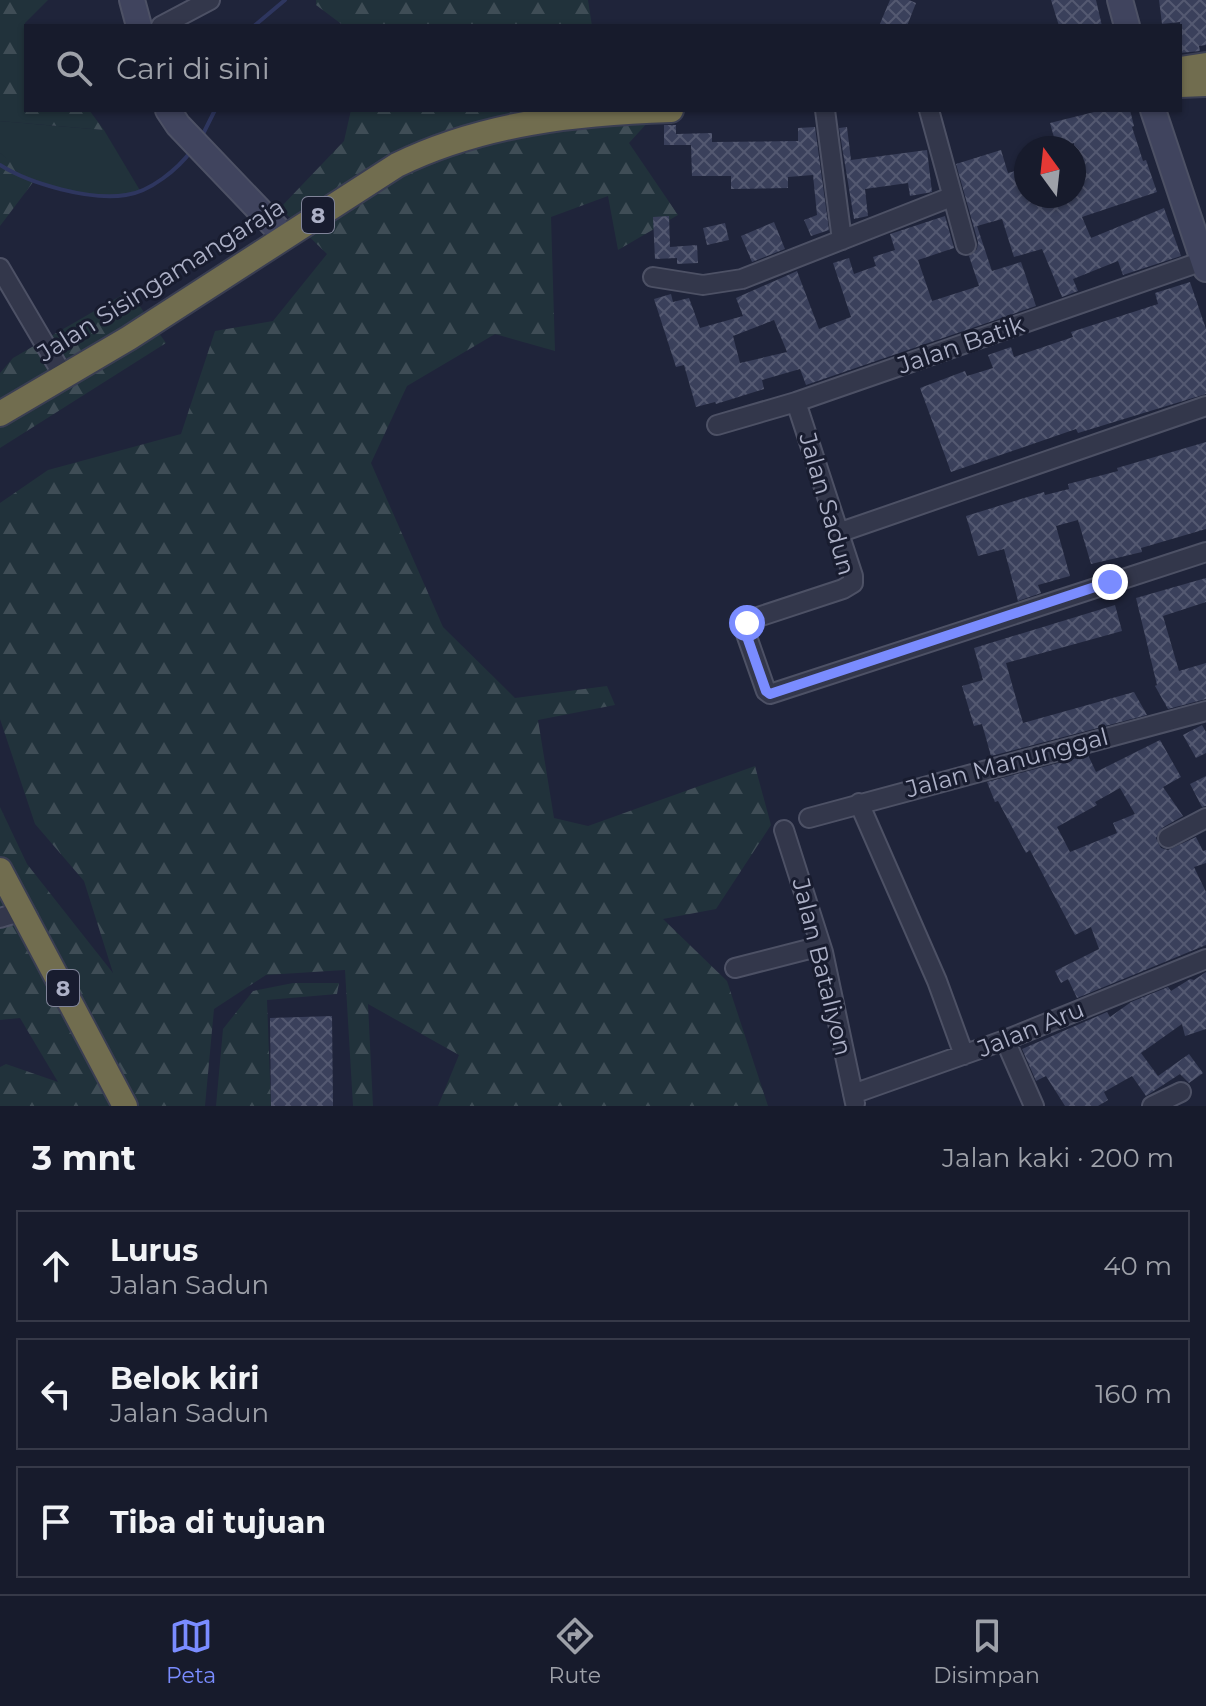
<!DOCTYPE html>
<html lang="id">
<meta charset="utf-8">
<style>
:root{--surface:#171b2c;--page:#202434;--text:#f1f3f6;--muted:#9ea1a9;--line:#363948;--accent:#7a8cff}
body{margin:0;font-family:Montserrat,sans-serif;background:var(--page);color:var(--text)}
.compass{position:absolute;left:1014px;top:136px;width:72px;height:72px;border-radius:50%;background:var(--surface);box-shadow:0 2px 6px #0004;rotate:345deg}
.stop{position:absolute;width:24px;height:24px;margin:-18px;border:6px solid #7a8cff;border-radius:50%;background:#fff}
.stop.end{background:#7a8cff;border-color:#fff;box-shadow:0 2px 8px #0008}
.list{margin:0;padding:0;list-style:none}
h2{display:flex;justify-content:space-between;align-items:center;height:104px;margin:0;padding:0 32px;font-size:34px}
h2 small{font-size:26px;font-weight:400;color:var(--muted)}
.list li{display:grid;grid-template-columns:52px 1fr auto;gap:24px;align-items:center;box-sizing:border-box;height:112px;margin:0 16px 16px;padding:0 16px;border:2px solid var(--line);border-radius:0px}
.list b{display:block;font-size:30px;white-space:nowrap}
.list p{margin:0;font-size:26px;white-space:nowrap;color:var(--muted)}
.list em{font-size:26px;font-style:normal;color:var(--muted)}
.icon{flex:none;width:44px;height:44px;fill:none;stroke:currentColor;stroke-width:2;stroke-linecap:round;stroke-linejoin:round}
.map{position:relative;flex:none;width:1206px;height:1106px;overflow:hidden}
.search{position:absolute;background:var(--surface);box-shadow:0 2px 6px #0004;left:24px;right:24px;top:24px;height:88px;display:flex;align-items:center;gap:20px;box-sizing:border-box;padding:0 28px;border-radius:0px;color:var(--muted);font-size:30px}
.sheet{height:488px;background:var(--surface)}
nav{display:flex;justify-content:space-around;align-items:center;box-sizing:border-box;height:112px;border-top:2px solid var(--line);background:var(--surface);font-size:22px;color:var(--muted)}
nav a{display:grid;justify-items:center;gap:4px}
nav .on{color:var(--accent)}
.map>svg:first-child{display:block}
.green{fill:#21323b}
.forest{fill:url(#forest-firs)}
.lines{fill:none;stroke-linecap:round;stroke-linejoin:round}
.stream{stroke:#2e365f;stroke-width:4}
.building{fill:url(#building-cross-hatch);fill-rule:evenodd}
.street-casing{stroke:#4d5165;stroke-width:22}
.secondary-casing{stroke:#4d5165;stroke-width:28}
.highway-casing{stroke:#3a3e52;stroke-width:28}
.street{stroke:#33374b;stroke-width:18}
.secondary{stroke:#40445e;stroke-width:24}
.highway{stroke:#716d4f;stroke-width:24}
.route{stroke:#7a8cff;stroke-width:10}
.labels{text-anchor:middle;stroke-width:6;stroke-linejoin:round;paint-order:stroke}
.shield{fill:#181c2f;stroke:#808499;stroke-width:2}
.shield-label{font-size:22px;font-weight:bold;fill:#adb1c7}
.street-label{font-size:24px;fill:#adb1c7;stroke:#181c2f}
</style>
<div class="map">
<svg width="1206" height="1106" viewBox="0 0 1206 1106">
<defs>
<pattern id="forest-firs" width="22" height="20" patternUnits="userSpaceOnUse" patternTransform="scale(2)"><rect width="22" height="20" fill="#21323b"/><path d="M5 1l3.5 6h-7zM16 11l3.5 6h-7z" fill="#3f4d56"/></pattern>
<pattern id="building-cross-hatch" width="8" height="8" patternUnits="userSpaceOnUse" patternTransform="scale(2)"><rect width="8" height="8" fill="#3a405b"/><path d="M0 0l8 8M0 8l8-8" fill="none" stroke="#545971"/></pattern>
</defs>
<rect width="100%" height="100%" fill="#1f243a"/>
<path class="green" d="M0,121L104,130L141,192C112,199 61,195 34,182C22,175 10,162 0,153Z"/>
<path class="forest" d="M0,0H48L25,23L26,110H89L104,130L0,121Z
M316,0H588L592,26H344L316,5Z
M351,110H659L629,143L678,215L618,250L608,196L551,217L555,351L495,334L407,386L371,463L443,627L515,698L607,686L615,705L538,720L554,818L588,826L755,766L771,825L716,909L663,919L727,981L768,1106H438L459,1055L368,1004L373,1106H353L345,970L266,975L214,1009L205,1106H0V1067L6,1064L58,1082L20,1018L0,1020V807L27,864L113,973L84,881L35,824L0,719V503L48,470L181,434L215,331L273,321L327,254L280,208L344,141Z
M0,153L34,181L0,226Z
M129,291L166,343L0,448V373L13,358Z
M293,983H339L337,994L267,1000L271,1106H216L223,1029L253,991Z"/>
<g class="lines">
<path class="stream" d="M254,26L285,0
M202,136L215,110
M0,165C30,184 91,201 126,195C150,192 178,169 192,150"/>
</g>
<path class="building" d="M890,0H909L916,3L907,26H879Z
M1051,0H1096L1102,26H1059Z
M1159,0H1206V45L1199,46L1200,51L1180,53V22L1162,24Z
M1102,110H1130L1134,126L1132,127L1143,161L1146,160L1157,192L1082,217L1091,238L1164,208L1181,256L1123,275L1118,261L1073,279L1078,291L1062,297L1042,249L1014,257L1002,219L977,226L992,271L1021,262L1036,306L806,385L800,369L762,380L764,389L716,404L715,402L696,407L684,365L676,367L654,299L671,294L673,302L689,298L700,328L743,316L736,298L797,271L819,329L851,317L833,263L849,258L854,274L876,266L873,257L895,250L890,234L945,216L954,248L918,260L932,301L979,286L969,256L977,249L978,242L956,164L1001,150L1008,173L1026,168V196H1074V143L1057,148L1050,123ZM774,320L787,352L740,363L733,336Z
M664,125H676V134L712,133V142L798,141V128L815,127L829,230L811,236L804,220L817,215L813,175L788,177V188L731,189V176H692L691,145H664Z
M847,127L851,160L927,150L932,192L910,196L908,183L865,189L868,216L854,219L839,128Z
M669,216L670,247L697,245L698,263L677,264V258L655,259L653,217Z
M774,222L785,249L752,262L741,236Z
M725,223L729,240L707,245L703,228Z
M1190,282L1206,329V394L1078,433L1076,429L951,472L920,388L965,371L967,376L993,368L988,355L1011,347L1014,357L1073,337L1071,332L1158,304L1155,293Z
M1206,442V529L1141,548L1142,552L1091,564L1078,520L1056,526L1070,576L1038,585L1041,593L1018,601L1004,549L978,556L966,516L1044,492L1045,495L1069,489L1068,484L1118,471L1117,468Z
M1206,578V602L1163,616L1179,671L1206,663V699L1168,709L1155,686L1157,685L1136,598Z
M1115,605L1122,631L1006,663L1023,723L1134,692L1147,715L991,756L982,724L974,726L962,686L983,680L974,648Z
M1202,725L1206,732V753L1196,758L1183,735Z
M1160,740L1181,777L1163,787L1183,816L1162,828L1156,838L1161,848L1168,850L1196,837L1203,851L1206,850V863L1194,867L1206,892V945L1077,998L1068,979L1061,983L1055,971L1099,949L1091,927L1075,935L1030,850L1026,853L998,801L995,802L987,782L1088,755L1096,772ZM1120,788L1135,814L1113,823L1117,833L1070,852L1057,827L1097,805L1095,802Z
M1206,776V806L1202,807L1190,784Z
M1206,972V1029L1185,1036L1182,1024L1141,1053L1158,1076L1189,1054L1203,1073L1189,1083L1180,1074L1146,1096L1132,1076L1104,1092L1108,1100L1098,1106H1065L1046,1076L1036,1081L1022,1049L1107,1012L1110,1017L1131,1002L1168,987L1171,991L1190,979L1194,980Z
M332,1016L333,1106H271L270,1018Z"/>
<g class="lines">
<defs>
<path id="street" d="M161,26L210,0
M825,110L842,240
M929,110L966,245
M0,268L63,375
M653,277L703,285L742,279L951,197
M796,402L853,576V583L843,589L758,617L747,623L745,631L766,691L770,694L1206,552
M717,425L796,402L1203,261
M838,533L1206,406
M859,803L937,981L964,1055
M809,818L1206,711
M784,830L823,952L855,1103
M1168,838L1206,818
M0,918L23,911
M735,968L821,946
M1005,1040L1034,1106
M853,1094L1005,1040L1206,959
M1152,1106L1181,1092"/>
<path id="secondary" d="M132,0L139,26
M1120,0L1127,26
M168,110L178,125L284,236
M1153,110L1206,269"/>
<path id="highway" d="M1180,69L1206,65
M1180,85L1206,84
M0,414L129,338L397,165C483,123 577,113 671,110
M0,870L125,1106"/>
</defs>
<use href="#street" class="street-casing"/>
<use href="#secondary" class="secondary-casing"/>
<use href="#highway" class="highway-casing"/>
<use href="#street" class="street"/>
<use href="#secondary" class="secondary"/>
<use href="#highway" class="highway"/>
</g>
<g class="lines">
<path class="route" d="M747,623L745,631L766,691L770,694L1110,582"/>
</g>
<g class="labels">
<g class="shield">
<rect x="302" y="197" width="32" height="36" rx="6"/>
<rect x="47" y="970" width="32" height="36" rx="6"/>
</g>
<g class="shield-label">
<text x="318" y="223">8</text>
<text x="63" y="996">8</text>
</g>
<g class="street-label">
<text transform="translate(161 280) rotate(-32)" y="8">Jalan Sisingamangaraja</text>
<text transform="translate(961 345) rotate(-19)" y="8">Jalan Batik</text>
<text transform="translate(827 504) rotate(74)" y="8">Jalan Sadun</text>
<text transform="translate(1007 763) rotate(-15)" y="8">Jalan Manunggal</text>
<text transform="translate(822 967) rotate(76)" y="8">Jalan Bataliyon</text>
<text transform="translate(1031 1029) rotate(-22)" y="8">Jalan Aru</text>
</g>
</g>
</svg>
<svg class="compass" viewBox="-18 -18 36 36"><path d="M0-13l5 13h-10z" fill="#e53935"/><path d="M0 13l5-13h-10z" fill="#9ea1a9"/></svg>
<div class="stop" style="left:747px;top:623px"></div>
<div class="stop end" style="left:1110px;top:582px"></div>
<div class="search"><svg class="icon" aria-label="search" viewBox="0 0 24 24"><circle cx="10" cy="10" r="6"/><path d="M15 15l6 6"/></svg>Cari di sini</div>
</div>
<section class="sheet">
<h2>3 mnt<small>Jalan kaki · 200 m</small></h2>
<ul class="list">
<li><svg class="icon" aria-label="ahead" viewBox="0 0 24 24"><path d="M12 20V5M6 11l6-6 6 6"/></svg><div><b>Lurus</b><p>Jalan Sadun</p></div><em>40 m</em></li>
<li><svg class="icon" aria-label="left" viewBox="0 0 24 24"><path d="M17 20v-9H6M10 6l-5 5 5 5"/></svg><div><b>Belok kiri</b><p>Jalan Sadun</p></div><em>160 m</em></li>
<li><svg class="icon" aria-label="arrive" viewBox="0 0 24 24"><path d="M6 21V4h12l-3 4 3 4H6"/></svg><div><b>Tiba di tujuan</b></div></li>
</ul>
</section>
<nav>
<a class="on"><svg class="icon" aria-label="map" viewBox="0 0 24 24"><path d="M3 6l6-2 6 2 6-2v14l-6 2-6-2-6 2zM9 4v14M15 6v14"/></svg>Peta</a>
<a><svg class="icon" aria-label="directions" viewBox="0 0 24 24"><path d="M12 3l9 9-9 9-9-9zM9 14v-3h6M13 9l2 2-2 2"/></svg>Rute</a>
<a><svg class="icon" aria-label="saved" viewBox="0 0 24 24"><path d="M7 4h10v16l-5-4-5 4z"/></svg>Disimpan</a>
</nav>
